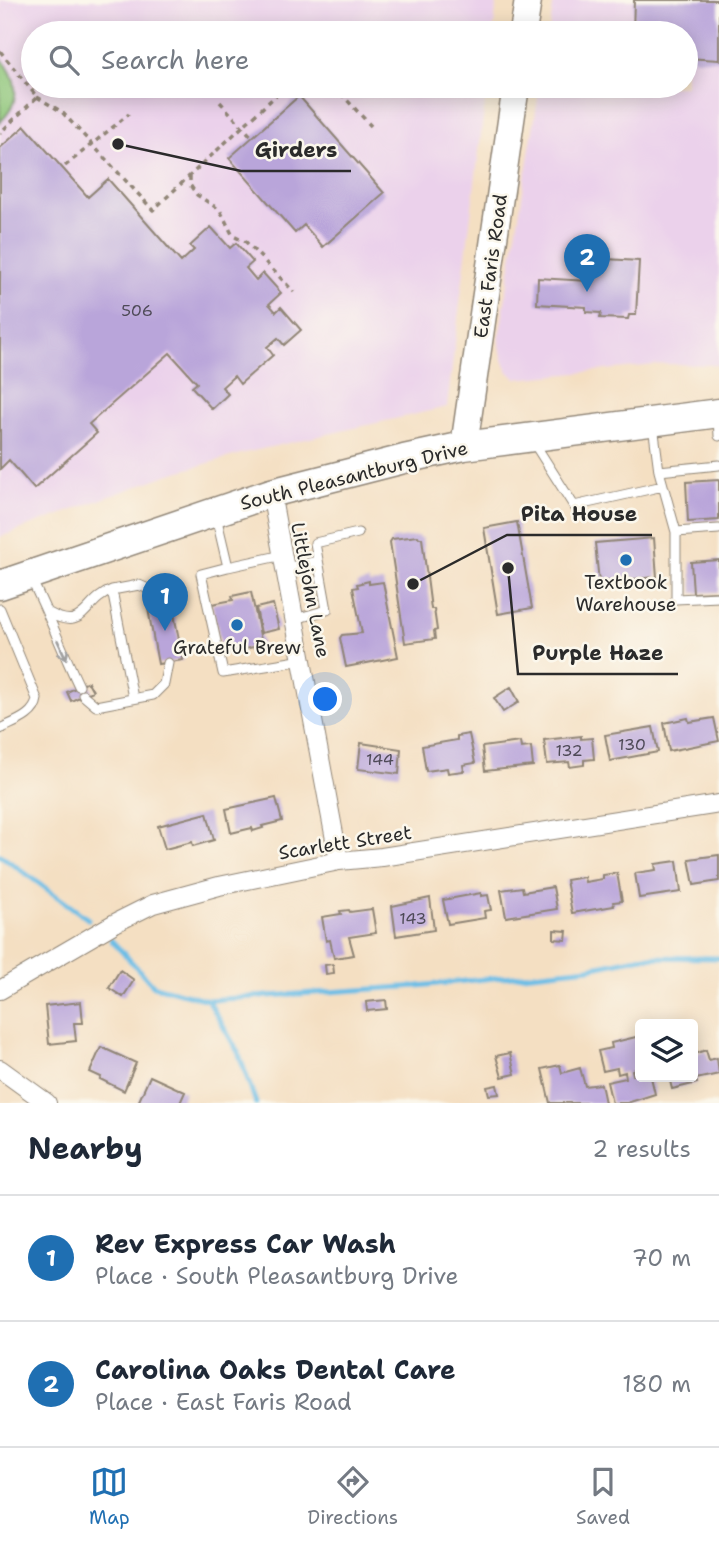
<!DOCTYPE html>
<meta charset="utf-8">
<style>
:root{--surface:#fff;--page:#f2f2f3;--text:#1f2937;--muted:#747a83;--line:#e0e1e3;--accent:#1f6fb2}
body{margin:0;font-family:"Shantell Sans",sans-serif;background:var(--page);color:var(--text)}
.controls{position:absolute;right:21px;bottom:21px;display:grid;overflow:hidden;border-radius:7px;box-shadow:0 4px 18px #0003}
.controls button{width:63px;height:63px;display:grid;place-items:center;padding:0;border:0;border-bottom:2px solid var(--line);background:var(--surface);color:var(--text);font:35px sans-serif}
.you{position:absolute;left:326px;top:700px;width:24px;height:24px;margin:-18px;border:5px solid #fff;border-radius:50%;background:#1a73e8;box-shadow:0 0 0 10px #1a73e833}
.badge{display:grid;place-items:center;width:46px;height:46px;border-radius:50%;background:var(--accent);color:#fff;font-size:23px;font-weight:700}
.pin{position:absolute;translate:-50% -58px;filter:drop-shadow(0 2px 4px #0008)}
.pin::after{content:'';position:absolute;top:37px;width:24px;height:21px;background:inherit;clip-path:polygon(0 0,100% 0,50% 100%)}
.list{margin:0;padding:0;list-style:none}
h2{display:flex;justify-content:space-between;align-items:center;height:91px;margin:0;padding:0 28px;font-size:30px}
h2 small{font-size:23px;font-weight:400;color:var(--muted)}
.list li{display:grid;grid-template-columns:46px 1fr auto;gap:21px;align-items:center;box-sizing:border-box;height:126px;padding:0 28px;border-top:2px solid var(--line)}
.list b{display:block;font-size:26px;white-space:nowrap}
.list p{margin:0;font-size:23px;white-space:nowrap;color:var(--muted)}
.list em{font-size:23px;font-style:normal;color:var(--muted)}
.icon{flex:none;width:38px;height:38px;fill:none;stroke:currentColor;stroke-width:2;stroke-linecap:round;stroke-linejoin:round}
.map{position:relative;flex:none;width:719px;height:1103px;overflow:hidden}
.search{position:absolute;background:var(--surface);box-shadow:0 4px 18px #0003;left:21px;right:21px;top:21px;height:77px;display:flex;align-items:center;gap:18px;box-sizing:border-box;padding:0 24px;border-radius:38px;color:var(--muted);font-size:26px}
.sheet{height:343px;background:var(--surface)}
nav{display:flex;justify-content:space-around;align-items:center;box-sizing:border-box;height:98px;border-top:2px solid var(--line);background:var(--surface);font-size:19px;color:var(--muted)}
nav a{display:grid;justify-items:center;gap:4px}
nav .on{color:var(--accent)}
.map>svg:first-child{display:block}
.built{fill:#ebd1eb}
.green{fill:#8bc477;stroke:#5b7851;stroke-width:2}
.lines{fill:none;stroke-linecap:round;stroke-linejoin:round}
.stream{stroke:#6abde6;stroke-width:5}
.building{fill:#b9a5da}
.service-casing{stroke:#908576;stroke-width:11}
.minor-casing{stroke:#908576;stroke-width:20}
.secondary-casing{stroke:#908576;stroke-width:29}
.primary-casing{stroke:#908576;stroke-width:31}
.path{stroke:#908576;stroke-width:3.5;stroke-dasharray:5 5;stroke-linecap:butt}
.service{stroke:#fff;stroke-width:9}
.minor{stroke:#fff;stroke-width:18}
.secondary{stroke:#fff;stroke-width:26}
.primary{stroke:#fff;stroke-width:28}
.oneway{stroke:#a0a0a0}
.poi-dot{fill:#1f6fb2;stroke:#fbf7ec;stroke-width:2.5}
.labels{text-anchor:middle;stroke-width:5;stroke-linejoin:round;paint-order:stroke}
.number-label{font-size:16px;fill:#4e4a57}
.street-label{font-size:19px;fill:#2b2b2b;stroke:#fbf7ec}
.poi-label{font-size:19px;fill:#2b2b2b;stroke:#fbf7ec}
.leader{fill:none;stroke:#2b2b2b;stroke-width:2.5}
.callout-dot{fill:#2b2b2b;stroke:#fbf7ec;stroke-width:2.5}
.callout-label{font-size:21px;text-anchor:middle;font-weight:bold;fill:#2b2b2b;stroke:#fbf7ec;stroke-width:5;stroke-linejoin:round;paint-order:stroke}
</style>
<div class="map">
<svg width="719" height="1103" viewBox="0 0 719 1103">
<rect width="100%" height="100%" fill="#fbf7ec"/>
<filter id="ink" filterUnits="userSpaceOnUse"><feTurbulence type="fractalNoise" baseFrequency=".0143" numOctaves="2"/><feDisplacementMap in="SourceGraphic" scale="14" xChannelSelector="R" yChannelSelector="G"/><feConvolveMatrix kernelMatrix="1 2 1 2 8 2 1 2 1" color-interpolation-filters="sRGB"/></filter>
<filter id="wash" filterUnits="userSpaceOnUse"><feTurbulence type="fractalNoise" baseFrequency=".00686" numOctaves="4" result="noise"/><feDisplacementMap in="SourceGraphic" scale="28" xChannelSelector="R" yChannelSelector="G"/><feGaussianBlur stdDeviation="1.57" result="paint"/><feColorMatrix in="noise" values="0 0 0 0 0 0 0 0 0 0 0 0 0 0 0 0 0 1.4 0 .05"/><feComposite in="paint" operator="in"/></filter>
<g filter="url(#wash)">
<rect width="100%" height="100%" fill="#f4dfc2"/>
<path class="built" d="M0,0H497L493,33H33V86H487L447,407L244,453L167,475L0,537Z
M554,0H719V365L665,364L527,378H516L508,372L502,357L499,339L540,86H686V33H549Z"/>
<path class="green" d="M0,57C19,78 22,102 0,122Z"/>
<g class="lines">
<path class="stream" d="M0,855L88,919
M111,940L154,986L208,1000L418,986L589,968L642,957L719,958
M208,1000L238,1052L256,1103"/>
</g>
<g id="blocks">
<path class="building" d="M634,0H719V60L686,58V33H633Z
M299,96L384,193L323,247L304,225L295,233L229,158Z
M25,126L88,197L108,179L181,262L194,250L190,246L211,227L230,248L236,243L253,262L246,268L256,280L263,273L281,293L269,304L276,312L281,307L301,330L284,345L278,338L267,347L273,355L240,384L234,376L222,387L228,394L212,409L192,387L197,383L170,353L89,424L97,433L34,489L9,460L0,469V148Z
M589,258L639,261L636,315H629L628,319L600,318L601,313L586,312V307L537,304L538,278L588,281Z
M719,480V520L688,522L686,482Z
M517,522L532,608L498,614L484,528Z
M418,536L419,538H422L431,609H434L437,630L434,631L435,639L405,643L390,542L392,539Z
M654,538L657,577L599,582L595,543Z
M719,560V592L693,593L691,562Z
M369,581V584L383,582L398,657L346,667L340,638L342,635L362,633L353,588L358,587L357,584Z
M251,592L262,645L223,654L212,604L233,600L232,596Z
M171,599L183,660L158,664L147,603Z
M273,604L279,629L261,633L256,608Z
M88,682L93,691L71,701L67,692Z
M511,687L519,702L503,712L494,698Z
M688,718L689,722L714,718L719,741L669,751L664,723Z
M653,727L658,752L610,761L605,735Z
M469,734L475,763L463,765L464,771L448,773L447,768L426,771L422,746L457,740V736Z
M581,736V739L592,738L594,759L584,760V765L570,767L569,762L547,764L544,740Z
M520,742L521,748L531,747L533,766L485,771L482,747Z
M361,743L401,749L399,774L358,769Z
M276,798L282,821L262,826L263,828L253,831L252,828L231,833L226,809Z
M207,813L214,840L193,846L192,842L165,849L158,826Z
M719,855V881L694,885L689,859Z
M677,861L681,892L639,898L635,873L656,870L655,864Z
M617,873L622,901L613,902L614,906L572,913L566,880L584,877L585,882L603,879V875Z
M522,887L523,892L553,887L557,909L506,917L501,890Z
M481,893V896L488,895L491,910L484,911L485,918L448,924L443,900Z
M430,898L434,930L396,936L392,906Z
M372,909L376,933L349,937L354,955L334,958L330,940L326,941L322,917L341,914L340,911L349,910L350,912Z
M554,930L567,931L566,940L554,939Z
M333,964L334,973L326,974L325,965Z
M120,970L134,980L123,997L109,988Z
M386,1000L387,1009L367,1011L366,1002Z
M81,1002L83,1023H74L76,1041L49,1044L45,1006Z
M640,1036V1068L632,1070L633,1075L640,1073V1077H651L655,1094L627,1103H612L607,1082L626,1078L625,1072L618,1074L617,1068L603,1071L598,1051L612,1048L611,1043Z
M101,1047L136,1063L124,1091L100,1079L101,1077L90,1072Z
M696,1049L697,1053L706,1050L709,1060L717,1058L719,1074L696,1079L697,1083L672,1089L669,1077H693V1050Z
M510,1053L515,1074L502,1077L496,1056Z
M560,1065L562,1073L580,1068L585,1086L601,1084L605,1103H550L542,1069Z
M150,1076L185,1092L180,1103H138Z
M497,1085L499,1094L489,1095L487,1087Z"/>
</g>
</g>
<g filter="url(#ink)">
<use href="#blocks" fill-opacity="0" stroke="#908576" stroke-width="2"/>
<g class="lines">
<defs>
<path id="service" d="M718,415L719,436
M653,425L659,471L719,465
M534,443L574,506L663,486
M659,471L676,532V599L719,597
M216,516L228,567L283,555
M676,532L719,529
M228,567L201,574L223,673L303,660
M286,568L318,561
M31,579C49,614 62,651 79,686
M112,590L139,585L153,591L158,601
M0,609L37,699C35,716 14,722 0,729
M49,613C86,633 83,601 112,590L133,698
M295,619L327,610L315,543L358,533
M83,695L96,706L153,695L164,684L168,663"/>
<path id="minor" d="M271,493L339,861
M0,990L115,923L153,904L219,886L339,861L382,857L719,804
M0,1069L47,1103"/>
<path id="secondary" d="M523,33L528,0
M464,446L516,86"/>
<path id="primary" d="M0,585L271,493L404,459L464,446L719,413"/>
</defs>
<use href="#service" class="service-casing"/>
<use href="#minor" class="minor-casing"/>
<use href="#secondary" class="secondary-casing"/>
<use href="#primary" class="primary-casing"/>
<path class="path" d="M0,51L37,97L0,133
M334,86L371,126
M37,97L62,112L153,210L286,86
M220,102L252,137
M65,166L129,114
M190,176V185L197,195L220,210L233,236L246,242L294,292"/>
<use href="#service" class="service"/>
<use href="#minor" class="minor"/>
<use href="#secondary" class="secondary"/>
<use href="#primary" class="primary"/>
</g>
<defs><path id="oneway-shaft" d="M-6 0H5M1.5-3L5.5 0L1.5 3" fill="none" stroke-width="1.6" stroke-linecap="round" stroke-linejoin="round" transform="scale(1.75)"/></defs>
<use class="oneway" href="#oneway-shaft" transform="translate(62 650) rotate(65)"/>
</g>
<g class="poi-dot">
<circle cx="626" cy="560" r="7"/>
<circle cx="237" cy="625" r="7"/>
</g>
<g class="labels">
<g class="number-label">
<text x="137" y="316">506</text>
<text x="632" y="750">130</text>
<text x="569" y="756">132</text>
<text x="380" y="765">144</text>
<text x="413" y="924">143</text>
</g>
<g class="street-label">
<text transform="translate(490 266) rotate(-82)" y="7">East Faris Road</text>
<text transform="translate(354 475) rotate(-14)" y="7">South Pleasantburg Drive</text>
<text transform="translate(311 590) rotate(79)" y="7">Littlejohn Lane</text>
<text transform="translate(345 842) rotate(-9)" y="7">Scarlett Street</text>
</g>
<g class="poi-label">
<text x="626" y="589">Textbook<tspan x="626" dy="22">Warehouse</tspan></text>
<text x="237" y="654">Grateful Brew</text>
</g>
</g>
<path class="leader" d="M118 144L241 171H351M413 584L507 535H652M508 568L518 674H678"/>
<g class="callout-dot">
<circle cx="118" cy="144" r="7"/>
<circle cx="413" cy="584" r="7"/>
<circle cx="508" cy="568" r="7"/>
</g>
<g class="callout-label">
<text x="296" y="157">Girders</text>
<text x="579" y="521">Pita House</text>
<text x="598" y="660">Purple Haze</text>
</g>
</svg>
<div class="controls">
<button><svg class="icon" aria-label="layers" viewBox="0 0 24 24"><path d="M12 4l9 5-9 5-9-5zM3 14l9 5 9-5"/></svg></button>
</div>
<div class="you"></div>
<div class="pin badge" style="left:165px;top:631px">1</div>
<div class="pin badge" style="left:587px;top:292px">2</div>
<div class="search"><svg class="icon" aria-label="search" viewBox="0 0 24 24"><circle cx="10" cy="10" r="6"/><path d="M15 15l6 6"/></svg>Search here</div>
</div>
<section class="sheet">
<h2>Nearby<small>2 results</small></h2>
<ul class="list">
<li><span class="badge">1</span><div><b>Rev Express Car Wash</b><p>Place · South Pleasantburg Drive</p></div><em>70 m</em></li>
<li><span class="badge">2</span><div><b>Carolina Oaks Dental Care</b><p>Place · East Faris Road</p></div><em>180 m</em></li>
</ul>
</section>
<nav>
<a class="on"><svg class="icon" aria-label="map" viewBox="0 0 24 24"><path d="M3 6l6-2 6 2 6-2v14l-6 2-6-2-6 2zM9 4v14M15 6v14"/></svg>Map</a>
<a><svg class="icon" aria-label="directions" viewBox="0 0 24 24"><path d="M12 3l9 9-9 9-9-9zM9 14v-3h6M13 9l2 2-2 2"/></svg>Directions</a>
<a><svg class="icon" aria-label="saved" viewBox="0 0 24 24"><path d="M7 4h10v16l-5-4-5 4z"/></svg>Saved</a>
</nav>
